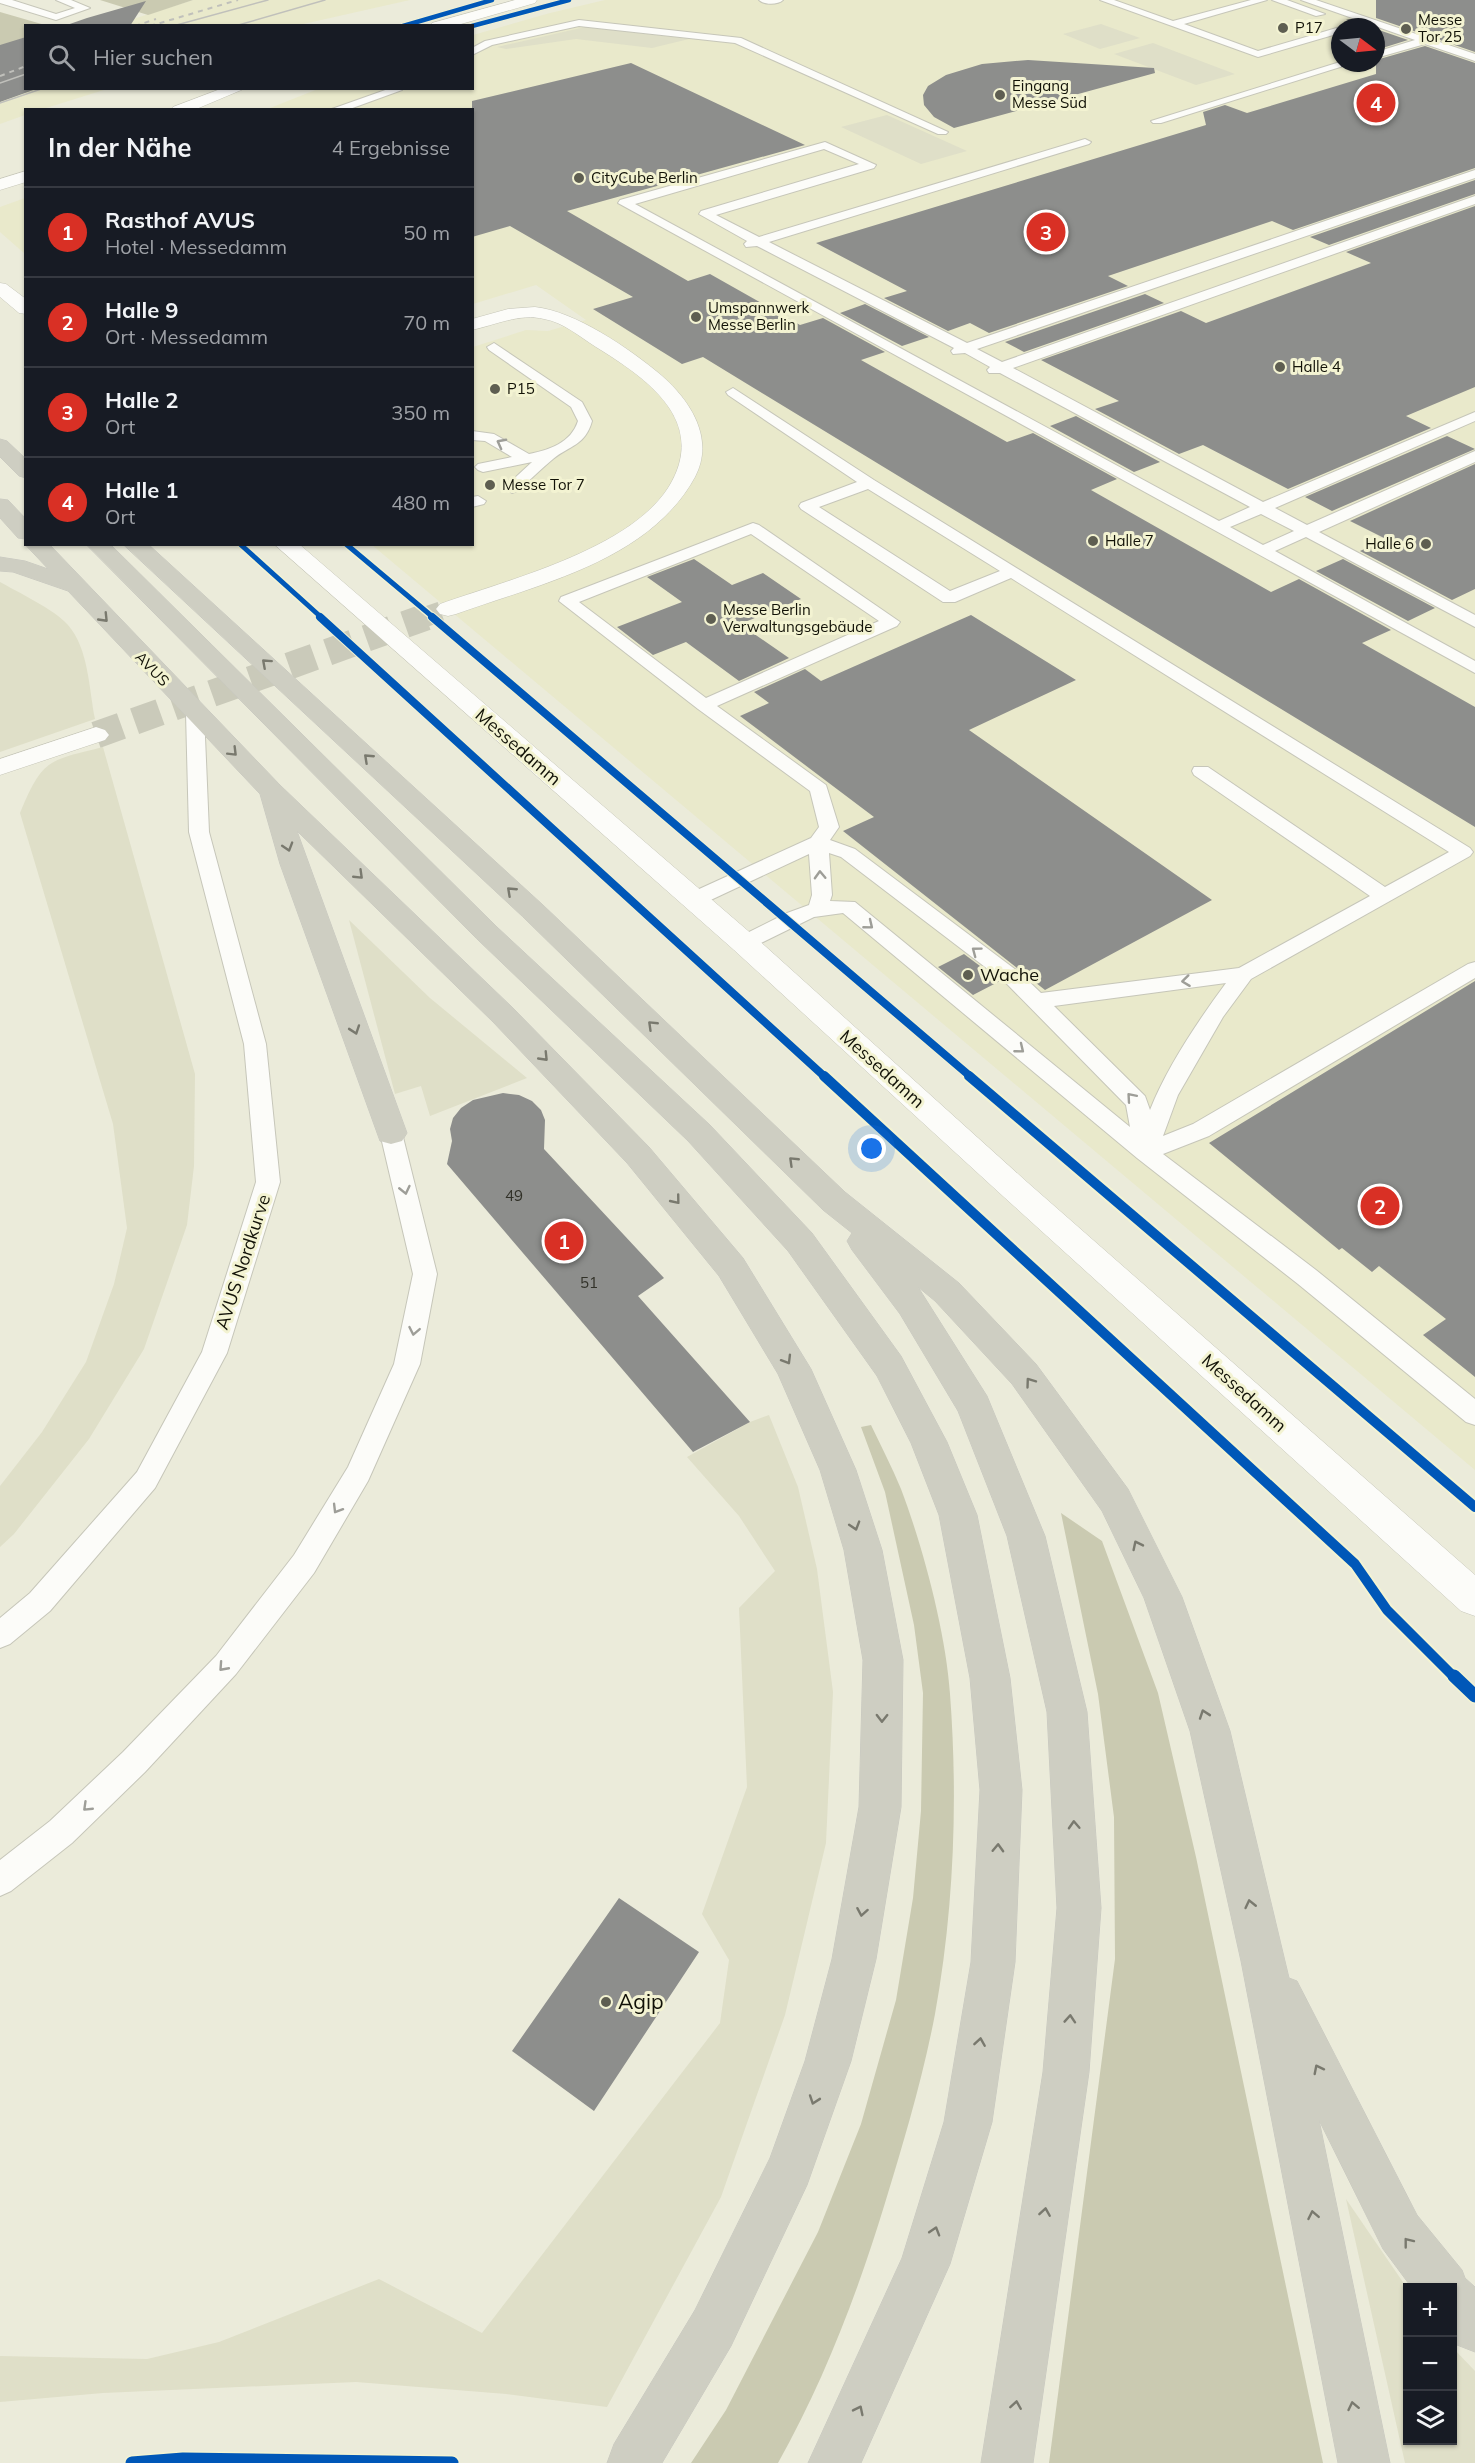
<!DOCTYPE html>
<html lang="de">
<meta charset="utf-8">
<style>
:root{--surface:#171b24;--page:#242831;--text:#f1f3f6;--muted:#9ea1a6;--line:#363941;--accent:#d93025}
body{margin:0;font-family:Mulish,sans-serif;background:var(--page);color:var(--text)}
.controls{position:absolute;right:18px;bottom:18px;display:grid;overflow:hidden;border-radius:0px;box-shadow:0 2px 4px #0004}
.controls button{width:54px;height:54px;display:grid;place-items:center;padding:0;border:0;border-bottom:2px solid var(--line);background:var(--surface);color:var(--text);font:30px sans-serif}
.compass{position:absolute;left:1331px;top:18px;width:54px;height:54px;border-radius:50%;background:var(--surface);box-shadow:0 2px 4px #0004;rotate:106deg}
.you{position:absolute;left:872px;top:1149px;width:21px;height:21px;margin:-15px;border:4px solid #fff;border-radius:50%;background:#1a73e8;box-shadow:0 0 0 9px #1a73e833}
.badge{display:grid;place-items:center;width:39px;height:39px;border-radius:50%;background:var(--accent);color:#fff;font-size:20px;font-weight:700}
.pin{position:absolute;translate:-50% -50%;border:3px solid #fff;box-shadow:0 2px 6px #0006}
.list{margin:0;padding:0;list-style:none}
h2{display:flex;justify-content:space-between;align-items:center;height:78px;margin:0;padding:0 24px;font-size:26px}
h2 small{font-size:20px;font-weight:400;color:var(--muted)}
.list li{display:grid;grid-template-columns:39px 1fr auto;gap:18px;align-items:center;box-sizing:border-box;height:90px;padding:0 24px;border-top:2px solid var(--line)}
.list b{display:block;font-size:22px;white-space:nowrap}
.list p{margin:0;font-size:20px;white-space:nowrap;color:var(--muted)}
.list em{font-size:20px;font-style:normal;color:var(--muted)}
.icon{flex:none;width:33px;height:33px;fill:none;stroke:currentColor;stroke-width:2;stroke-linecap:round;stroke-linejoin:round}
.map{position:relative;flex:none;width:1475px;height:2463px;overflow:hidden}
.search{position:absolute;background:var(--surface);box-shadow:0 2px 4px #0004;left:24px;top:24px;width:450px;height:66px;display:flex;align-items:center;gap:15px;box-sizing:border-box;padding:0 21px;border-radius:0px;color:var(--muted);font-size:22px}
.panel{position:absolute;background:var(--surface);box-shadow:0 2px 4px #0004;left:24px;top:108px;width:450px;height:438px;border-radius:0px}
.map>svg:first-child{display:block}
.built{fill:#e9e9cb;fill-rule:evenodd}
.green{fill:#dfdfc8}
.forest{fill:#cacab1}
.building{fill:#8d8e8c}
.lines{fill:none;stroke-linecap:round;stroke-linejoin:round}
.secondary-tunnel-far1{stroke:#cacaba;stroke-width:20;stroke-dasharray:20 10;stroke-linecap:butt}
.secondary-tunnel{stroke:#cacaba;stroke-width:27;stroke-dasharray:27 14;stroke-linecap:butt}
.service-casing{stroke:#c6c6b9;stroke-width:2}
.secondary-casing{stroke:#c6c6b9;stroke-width:1}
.motorway-casing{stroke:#c8c8c0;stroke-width:1}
.service{fill:#fcfcf9;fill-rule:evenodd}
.secondary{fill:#fcfcf9;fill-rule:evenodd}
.motorway{fill:#cecec2;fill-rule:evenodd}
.tram{stroke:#c0c0bb;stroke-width:1.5}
.rail{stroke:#c0c0bb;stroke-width:2;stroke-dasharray:5 5;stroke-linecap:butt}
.cycleway-far4-casing{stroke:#f3f3d2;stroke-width:6}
.cycleway-far3-casing{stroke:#f3f3d2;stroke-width:8}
.cycleway-far2-casing{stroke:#f3f3d2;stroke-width:10}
.cycleway-far1-casing{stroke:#f3f3d2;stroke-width:14}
.cycleway-casing{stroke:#f3f3d2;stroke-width:16}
.cycleway-far4{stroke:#0057b8;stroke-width:4.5}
.cycleway-far3{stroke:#0057b8;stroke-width:5}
.cycleway-far2{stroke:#0057b8;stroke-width:8}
.cycleway-far1{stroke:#0057b8;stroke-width:10}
.cycleway{stroke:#0057b8;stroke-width:13}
.oneway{stroke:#9e9e98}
.oneway2{stroke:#79796e}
.poi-dot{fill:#5e5e51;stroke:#f3f3d2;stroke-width:2}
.labels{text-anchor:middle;stroke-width:6;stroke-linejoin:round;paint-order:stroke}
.far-poi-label{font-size:15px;fill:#121207;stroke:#f3f3d2;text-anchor:start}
.far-street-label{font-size:15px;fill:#121207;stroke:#f3f3d2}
.number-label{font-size:15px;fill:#313128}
.street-label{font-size:18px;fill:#121207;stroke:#f3f3d2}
.poi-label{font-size:18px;fill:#121207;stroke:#f3f3d2;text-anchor:start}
.near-poi-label{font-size:21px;fill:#121207;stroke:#f3f3d2;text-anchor:start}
</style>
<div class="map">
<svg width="1475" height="2463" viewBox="0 0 1475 2463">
<rect width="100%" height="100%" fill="#ebebda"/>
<path class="built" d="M193,0H410L299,25L111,26Z
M605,0H1475V1470L372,545L472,544L473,347L526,330L548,331L586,320L536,285L473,304L472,110H265L318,89L472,88L473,35L550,13ZM1340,27H1376V63H1340Z
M0,63L26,88L107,89L43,109L26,110L25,115L0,124Z
M25,198V254L0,232V207Z"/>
<path class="green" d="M1101,24L1140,38L1100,49L1063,34Z
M585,27L689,39L652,48L576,39L506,49L497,47Z
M1153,43L1235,74L1196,85L1114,54Z
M887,115L967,151L921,164L841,127Z
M0,582C19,593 54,609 68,625C89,649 89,690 95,719L0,752Z
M103,747L195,1074L194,1166L187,1225L144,1349L89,1439L14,1534L0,1547V1486L42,1432L86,1362L114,1284L127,1228L113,1124L20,813C43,758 48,761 103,747Z
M349,920L430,998L527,1078L430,1116L421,1086L395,1094Z
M769,1415L798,1487L817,1569L833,1692L826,1843L785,2015L721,2197L607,2407L506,2394L356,2382L103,2393L0,2402V2356L147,2359L219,2342L379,2279L482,2333L720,2023L729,1960L702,1914L747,1787L739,1608L775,1571L739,1516L687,1457L750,1422Z
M1346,2199L1407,2288L1408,2440H1452L1453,2348L1475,2371V2463H1405Z"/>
<path class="forest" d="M100,0H193L148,15Z
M0,12L45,25L26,26L25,54L0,63Z
M871,1425C881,1446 892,1467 901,1489C923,1547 946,1633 950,1694C958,1799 954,1910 935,2014C923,2077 904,2141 885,2203C858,2292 824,2381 778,2463H691L726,2410L818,2232L861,2124L896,2000L913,1898L921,1811L923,1693L914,1625L885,1492L861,1427Z
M1061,1513L1102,1541L1158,1693L1196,1857L1323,2463H1049L1115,1959L1114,1817L1098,1694Z"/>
<path class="building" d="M1376,0H1475V52L1376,18Z
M146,1L130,26H64L87,18Z
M1376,29L1408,40L1376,50Z
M26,37V88H39L0,102V45Z
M1425,46L1475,63V168L1293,230L1272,221L1108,276L1128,286L989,333L970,323L948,331L884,298L907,291L816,243L1206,125L1203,112L1225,105L1247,113L1376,74V60Z
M1028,60L1154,68L1155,73L954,128L934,117L924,105L923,95L928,86L946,75L982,64Z
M631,63L805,145L567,211L688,281L710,274L800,325L823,318L885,352L861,360L1007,442L1033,433L1117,479L1091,490L1271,592L1299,579L1391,630L1362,643L1475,707V827L703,357L682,364L593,309L633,297L510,226L472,237V101Z
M1475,180V194L1329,245L1310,237Z
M1475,206V387L1406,416L1431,428L1288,489L1203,445L1179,454L1095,409L1119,401L1041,360L1181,311L1206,323L1371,263L1346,252Z
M1145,294L1164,303L1024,352L1005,342Z
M865,304L929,337L902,346L840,313Z
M1076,416L1160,462L1134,472L1050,426Z
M1447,436L1475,449L1332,511L1305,497Z
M1475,464V589L1452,600L1360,551L1386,539L1350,521Z
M694,559L732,585L763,573L801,599L740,624L789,658L739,681L686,642L653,655L617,627L682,602L647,577Z
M1343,559L1435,608L1408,621L1316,571Z
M971,615L1076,680L969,730L1212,900L1045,990L843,831L874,817L740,716L769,703L754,692L805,669L821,681Z
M964,954L1000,981L973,995L938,967Z
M1475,981V1377L1423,1335L1446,1319L1379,1266L1372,1272L1342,1248L1339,1250L1209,1143Z
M503,1093L519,1095L532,1101L541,1110L545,1120L544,1149L664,1278L638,1296L750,1422L693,1452L447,1164L452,1141L450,1129L453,1118L461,1108L473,1100Z
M619,1898L699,1952L594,2111L512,2051Z"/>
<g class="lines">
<path class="secondary-tunnel-far1" d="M422,618L448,609"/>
<path class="secondary-tunnel" d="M96,735L426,617"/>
<defs>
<path id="service" d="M0,0H12L56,14L75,8L56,0H71L90,8L56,20L0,3Z
M759,0H783C778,5 764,5 759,0Z
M1100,0H1114L1173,21L1251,0H1267L1184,24L1258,51L1340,27V33L1258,57Z
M1272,0H1287L1325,14L1316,16Z
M1301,0H1316L1475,54V61L1425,44L1376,58V52L1415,40Z
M579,20L741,38L948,132L946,134H938L735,43L579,26L492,45L472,55V48L485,41Z
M1340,62L1353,63L1161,123H1153L1151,121Z
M391,88L402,90L347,110H329Z
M1085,139L1091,142L1089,144L769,242L967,343L1475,170V178L977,349L1002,362L1475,196V204L1013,368L1263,502L1475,412V421L1275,508L1307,525L1475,451V462L1319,532L1475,615V627L1306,537L1275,551L1475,661V673L618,203L620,200L825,142L876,165L874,168L716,215L759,237ZM824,149L859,164L701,211L699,214L747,241L744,244L746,247L757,246L954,348L951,351L953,354L965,353L990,367L987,370L989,373H1000L1250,507L1219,521L635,204ZM1261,514L1294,531L1263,545L1230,527Z
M494,343L582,402L592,421C585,446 570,445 553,459C541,469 529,481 517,491L512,493L504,488L532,462L483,472L478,470L475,467L478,464L512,457L485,441L472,440V431L494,434L529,454C549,450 571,443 578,421L571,407L489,350L487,347Z
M733,388L874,480L1470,848L1473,852L1470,856L1251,979L1223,1017L1178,1095L1163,1136L1193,1124L1468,964L1475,962V978L1209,1136L1163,1154L1316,1270L1475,1399V1425L1466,1422L1298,1284L1137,1158L843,913L814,917L751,948L744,950L737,948L734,943L737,938L787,913L809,905L812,895L809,854L700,905L693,906L686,905L683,900L686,895L811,838L819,827L810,791L698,709L559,601L561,597L753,523L759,525L900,622L897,626L717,706L826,785L839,827L830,840L855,849L1020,973L1041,993L1239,968L1370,896L1194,775L1192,771L1194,767H1208L1385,887L1449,852L1011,578L955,602H943L801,509L799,506L801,503L857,482L728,395L726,392ZM868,489L1000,571L950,591L819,507ZM751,534L879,621L706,698L579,602ZM829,853L841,857L1006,983L1126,1105L1130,1127L855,902L830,901L832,895ZM1226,983C1198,1021 1167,1067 1150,1110L1145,1096L1054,1006Z
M478,496L486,501L484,504L472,507V497Z
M195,708L201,709L204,713L209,832L266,1044L280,1182L227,1353L155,1488L50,1611L10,1644L0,1648V1618L30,1593L137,1472L202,1352L256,1182L244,1044L189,832L186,713L189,709Z
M391,1125L399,1127L402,1133L437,1274L420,1364L368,1481L314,1573L236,1674L145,1772L72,1843L11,1891L0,1896V1860L50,1821L123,1752L216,1656L294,1555L348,1467L394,1364L413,1274L380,1133L383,1127Z"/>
<path id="secondary" d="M515,0H537L535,3L454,26H430L432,23Z
M223,88H246L194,110H171L173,107Z
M26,171V182L0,190V179Z
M0,283L6,284L26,299V314L19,313L0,297Z
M535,307C575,311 630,349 661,375C691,401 715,439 695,477C649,561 539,584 456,614L448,616L440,614L436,609L440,604C507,580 628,550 668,488C710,421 646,378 596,347C580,337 563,322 544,319C520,313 495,325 472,330V319L508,309Z
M274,544H299L754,936L1027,1182L1475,1575V1616L1461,1611L1005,1198L734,950Z
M96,727L105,730L109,735L105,740L0,775V759Z"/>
<path id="motorway" d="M0,439L7,441L26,459V478L19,476L0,457Z
M0,499L8,500L26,519V539L18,538L0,518Z
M25,544H49L280,785L513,1008L649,1147L743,1258L811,1369L856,1470L882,1550L903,1660L901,1807L876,1959L851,2061L807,2185L731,2346L662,2463H607L614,2444L695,2310L770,2158L805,2061L832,1959L859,1807L863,1660L844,1550L820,1470L778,1374L719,1276L627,1163L493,1022L297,831L407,1133L402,1141L391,1144L380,1141L280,864L260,794L68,591L13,572L0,571V557L25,561L48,569Z
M86,544H110L497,927L710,1125L812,1233L901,1356L947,1442L977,1515L1010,1678L1022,1790L1015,1962L992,2122L950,2264L861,2463H808L902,2258L944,2122L971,1962L980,1790L970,1678L939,1515L911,1443L877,1376L788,1251L688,1141L477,939Z
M123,544H148L543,905L845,1192L959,1283L1036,1364L1128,1489L1182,1597L1230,1731L1289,1978L1297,1981L1417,2215L1462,2270L1465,2278L1475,2287V2352L1457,2345L1452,2339V2288H1412L1383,2249L1319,2120L1390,2463H1338L1241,1961L1190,1731L1144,1598L1102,1511L1012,1384L935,1301L918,1287L987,1396L1045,1536L1087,1712L1101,1908L1089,2072L1033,2463H981L1043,2072L1057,1908L1047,1712L1007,1536L958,1411L900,1314L852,1250L847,1241L852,1233L823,1210L523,917Z"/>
</defs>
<use href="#service" class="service-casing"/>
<use href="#secondary" class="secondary-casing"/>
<use href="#motorway" class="motorway-casing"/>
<use href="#service" class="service"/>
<use href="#secondary" class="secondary"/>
<use href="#motorway" class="motorway"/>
<path class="tram" d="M173,26L268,0
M235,26L325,0
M0,83L26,74
M0,103L44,88"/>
<path class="rail" d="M135,26L156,19
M150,26L238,0
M0,76L26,66"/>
<defs>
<path id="cycleway-far4" d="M403,26L492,0
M472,26L569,0"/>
<path id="cycleway-far3" d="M240,544L322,618
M346,544L434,618"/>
<path id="cycleway-far2" d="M320,617L825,1077
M432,617L971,1077"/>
<path id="cycleway-far1" d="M824,1076L1355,1564L1387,1610L1455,1678
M969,1076L1475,1507"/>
<path id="cycleway" d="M1454,1676L1475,1696
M132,2463L183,2459L452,2463"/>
</defs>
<use href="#cycleway-far4" class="cycleway-far4-casing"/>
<use href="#cycleway-far3" class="cycleway-far3-casing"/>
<use href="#cycleway-far2" class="cycleway-far2-casing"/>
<use href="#cycleway-far1" class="cycleway-far1-casing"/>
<use href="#cycleway" class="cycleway-casing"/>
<use href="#cycleway-far4" class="cycleway-far4"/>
<use href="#cycleway-far3" class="cycleway-far3"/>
<use href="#cycleway-far2" class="cycleway-far2"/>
<use href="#cycleway-far1" class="cycleway-far1"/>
<use href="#cycleway" class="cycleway"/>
</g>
<defs><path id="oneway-chevron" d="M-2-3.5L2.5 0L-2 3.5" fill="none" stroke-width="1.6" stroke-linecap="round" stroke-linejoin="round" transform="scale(1.5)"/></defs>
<g class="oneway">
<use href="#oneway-chevron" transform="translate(501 443) rotate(-152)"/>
<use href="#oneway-chevron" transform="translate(820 875) rotate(-92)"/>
<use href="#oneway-chevron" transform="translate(869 925) rotate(39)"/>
<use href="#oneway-chevron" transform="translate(976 951) rotate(-143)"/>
<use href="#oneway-chevron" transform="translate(1186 981) rotate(173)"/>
<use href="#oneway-chevron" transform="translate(1020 1049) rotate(39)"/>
<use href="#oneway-chevron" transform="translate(1131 1097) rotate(-131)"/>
<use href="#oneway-chevron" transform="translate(405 1190) rotate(77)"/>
<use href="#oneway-chevron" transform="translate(414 1331) rotate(101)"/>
<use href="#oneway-chevron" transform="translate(337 1509) rotate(121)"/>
<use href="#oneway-chevron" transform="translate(223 1667) rotate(132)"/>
<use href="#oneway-chevron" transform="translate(87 1807) rotate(136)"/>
</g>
<g class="oneway2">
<use href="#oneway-chevron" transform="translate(104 618) rotate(46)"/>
<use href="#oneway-chevron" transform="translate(266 663) rotate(-138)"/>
<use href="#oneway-chevron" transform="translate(233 752) rotate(45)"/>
<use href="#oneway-chevron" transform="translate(368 758) rotate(-137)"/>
<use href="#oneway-chevron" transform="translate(288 847) rotate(73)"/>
<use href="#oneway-chevron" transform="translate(359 875) rotate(44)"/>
<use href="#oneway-chevron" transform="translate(511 891) rotate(-137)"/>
<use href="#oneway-chevron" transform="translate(652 1025) rotate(-136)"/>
<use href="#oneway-chevron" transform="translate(355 1030) rotate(71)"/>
<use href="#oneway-chevron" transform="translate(544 1057) rotate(46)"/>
<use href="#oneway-chevron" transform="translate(793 1161) rotate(-136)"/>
<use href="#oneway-chevron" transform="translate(676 1200) rotate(51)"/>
<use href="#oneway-chevron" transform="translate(787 1360) rotate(59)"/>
<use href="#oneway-chevron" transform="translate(1030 1382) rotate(-126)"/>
<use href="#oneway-chevron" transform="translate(855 1526) rotate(73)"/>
<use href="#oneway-chevron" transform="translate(1137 1545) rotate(-116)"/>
<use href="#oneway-chevron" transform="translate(1204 1714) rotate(-109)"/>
<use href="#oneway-chevron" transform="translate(882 1718) rotate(91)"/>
<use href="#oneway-chevron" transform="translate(1074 1825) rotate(-93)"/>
<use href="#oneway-chevron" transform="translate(998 1848) rotate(-88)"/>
<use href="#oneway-chevron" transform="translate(1250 1904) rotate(-103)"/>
<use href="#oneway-chevron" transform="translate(862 1912) rotate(100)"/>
<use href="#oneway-chevron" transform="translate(1070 2019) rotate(-86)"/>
<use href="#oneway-chevron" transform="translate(980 2042) rotate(-81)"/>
<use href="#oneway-chevron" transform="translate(1318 2069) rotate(-117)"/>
<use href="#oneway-chevron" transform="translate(814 2100) rotate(109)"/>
<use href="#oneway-chevron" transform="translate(1045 2212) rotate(-81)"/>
<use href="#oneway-chevron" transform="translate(1313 2215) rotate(-101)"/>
<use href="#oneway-chevron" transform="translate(935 2231) rotate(-73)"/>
<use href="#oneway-chevron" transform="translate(1408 2242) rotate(-128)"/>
<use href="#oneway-chevron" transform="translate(1016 2405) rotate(-81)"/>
<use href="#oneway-chevron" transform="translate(1353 2406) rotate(-102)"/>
<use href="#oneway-chevron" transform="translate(859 2410) rotate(-64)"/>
</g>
<g class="poi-dot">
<circle cx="1283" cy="28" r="6"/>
<circle cx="1406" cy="29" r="6"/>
<circle cx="1000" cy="95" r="6"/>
<circle cx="579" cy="178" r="6"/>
<circle cx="696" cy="317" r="6"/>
<circle cx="1280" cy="367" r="6"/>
<circle cx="495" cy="389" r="6"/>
<circle cx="490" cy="485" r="6"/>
<circle cx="1093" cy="541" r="6"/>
<circle cx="1426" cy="544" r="6"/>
<circle cx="711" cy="619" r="6"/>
<circle cx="968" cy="975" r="6"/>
<circle cx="606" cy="2002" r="6"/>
</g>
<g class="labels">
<g class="far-poi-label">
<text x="1418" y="25">Messe<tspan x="1418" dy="17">Tor 25</tspan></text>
<text x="1295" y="33">P17</text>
<text x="1012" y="91">Eingang<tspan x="1012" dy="17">Messe Süd</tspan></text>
<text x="591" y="183">CityCube Berlin</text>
<text x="708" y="313">Umspannwerk<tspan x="708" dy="17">Messe Berlin</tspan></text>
<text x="1292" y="372">Halle 4</text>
<text x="507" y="394">P15</text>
<text x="502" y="490">Messe Tor 7</text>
<text x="1105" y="546">Halle 7</text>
<text x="1414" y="549" text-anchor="end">Halle 6</text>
<text x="723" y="615">Messe Berlin<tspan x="723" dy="17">Verwaltungsgebäude</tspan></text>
</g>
<g class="far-street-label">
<text transform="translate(152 669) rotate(46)" y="5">AVUS</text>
</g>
<g class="number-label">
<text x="514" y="1201">49</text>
<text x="589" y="1288">51</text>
</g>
<g class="street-label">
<text transform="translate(518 747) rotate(41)" y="6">Messedamm</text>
<text transform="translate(882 1069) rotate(42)" y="6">Messedamm</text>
<text transform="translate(243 1262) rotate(-72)" y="6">AVUS Nordkurve</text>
<text transform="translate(1244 1393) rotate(42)" y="6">Messedamm</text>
</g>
<g class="poi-label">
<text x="980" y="981">Wache</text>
</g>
<g class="near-poi-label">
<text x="618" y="2009">Agip</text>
</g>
</g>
</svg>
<div class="controls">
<button>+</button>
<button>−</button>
<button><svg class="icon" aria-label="layers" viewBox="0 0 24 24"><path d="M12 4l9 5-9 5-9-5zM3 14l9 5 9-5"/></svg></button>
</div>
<svg class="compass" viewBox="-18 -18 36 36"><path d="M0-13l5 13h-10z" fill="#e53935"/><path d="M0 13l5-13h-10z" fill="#9ea1a6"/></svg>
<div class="you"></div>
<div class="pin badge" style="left:564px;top:1241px">1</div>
<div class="pin badge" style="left:1380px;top:1206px">2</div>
<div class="pin badge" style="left:1046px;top:232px">3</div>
<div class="pin badge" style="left:1376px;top:103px">4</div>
<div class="search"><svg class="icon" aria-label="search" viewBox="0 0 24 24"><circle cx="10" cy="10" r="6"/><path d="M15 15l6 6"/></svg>Hier suchen</div>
<section class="panel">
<h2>In der Nähe<small>4 Ergebnisse</small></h2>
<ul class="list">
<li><span class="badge">1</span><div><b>Rasthof AVUS</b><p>Hotel · Messedamm</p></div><em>50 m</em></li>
<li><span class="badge">2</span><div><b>Halle 9</b><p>Ort · Messedamm</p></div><em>70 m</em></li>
<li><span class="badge">3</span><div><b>Halle 2</b><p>Ort</p></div><em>350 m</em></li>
<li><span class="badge">4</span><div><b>Halle 1</b><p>Ort</p></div><em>480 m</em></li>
</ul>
</section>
</div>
